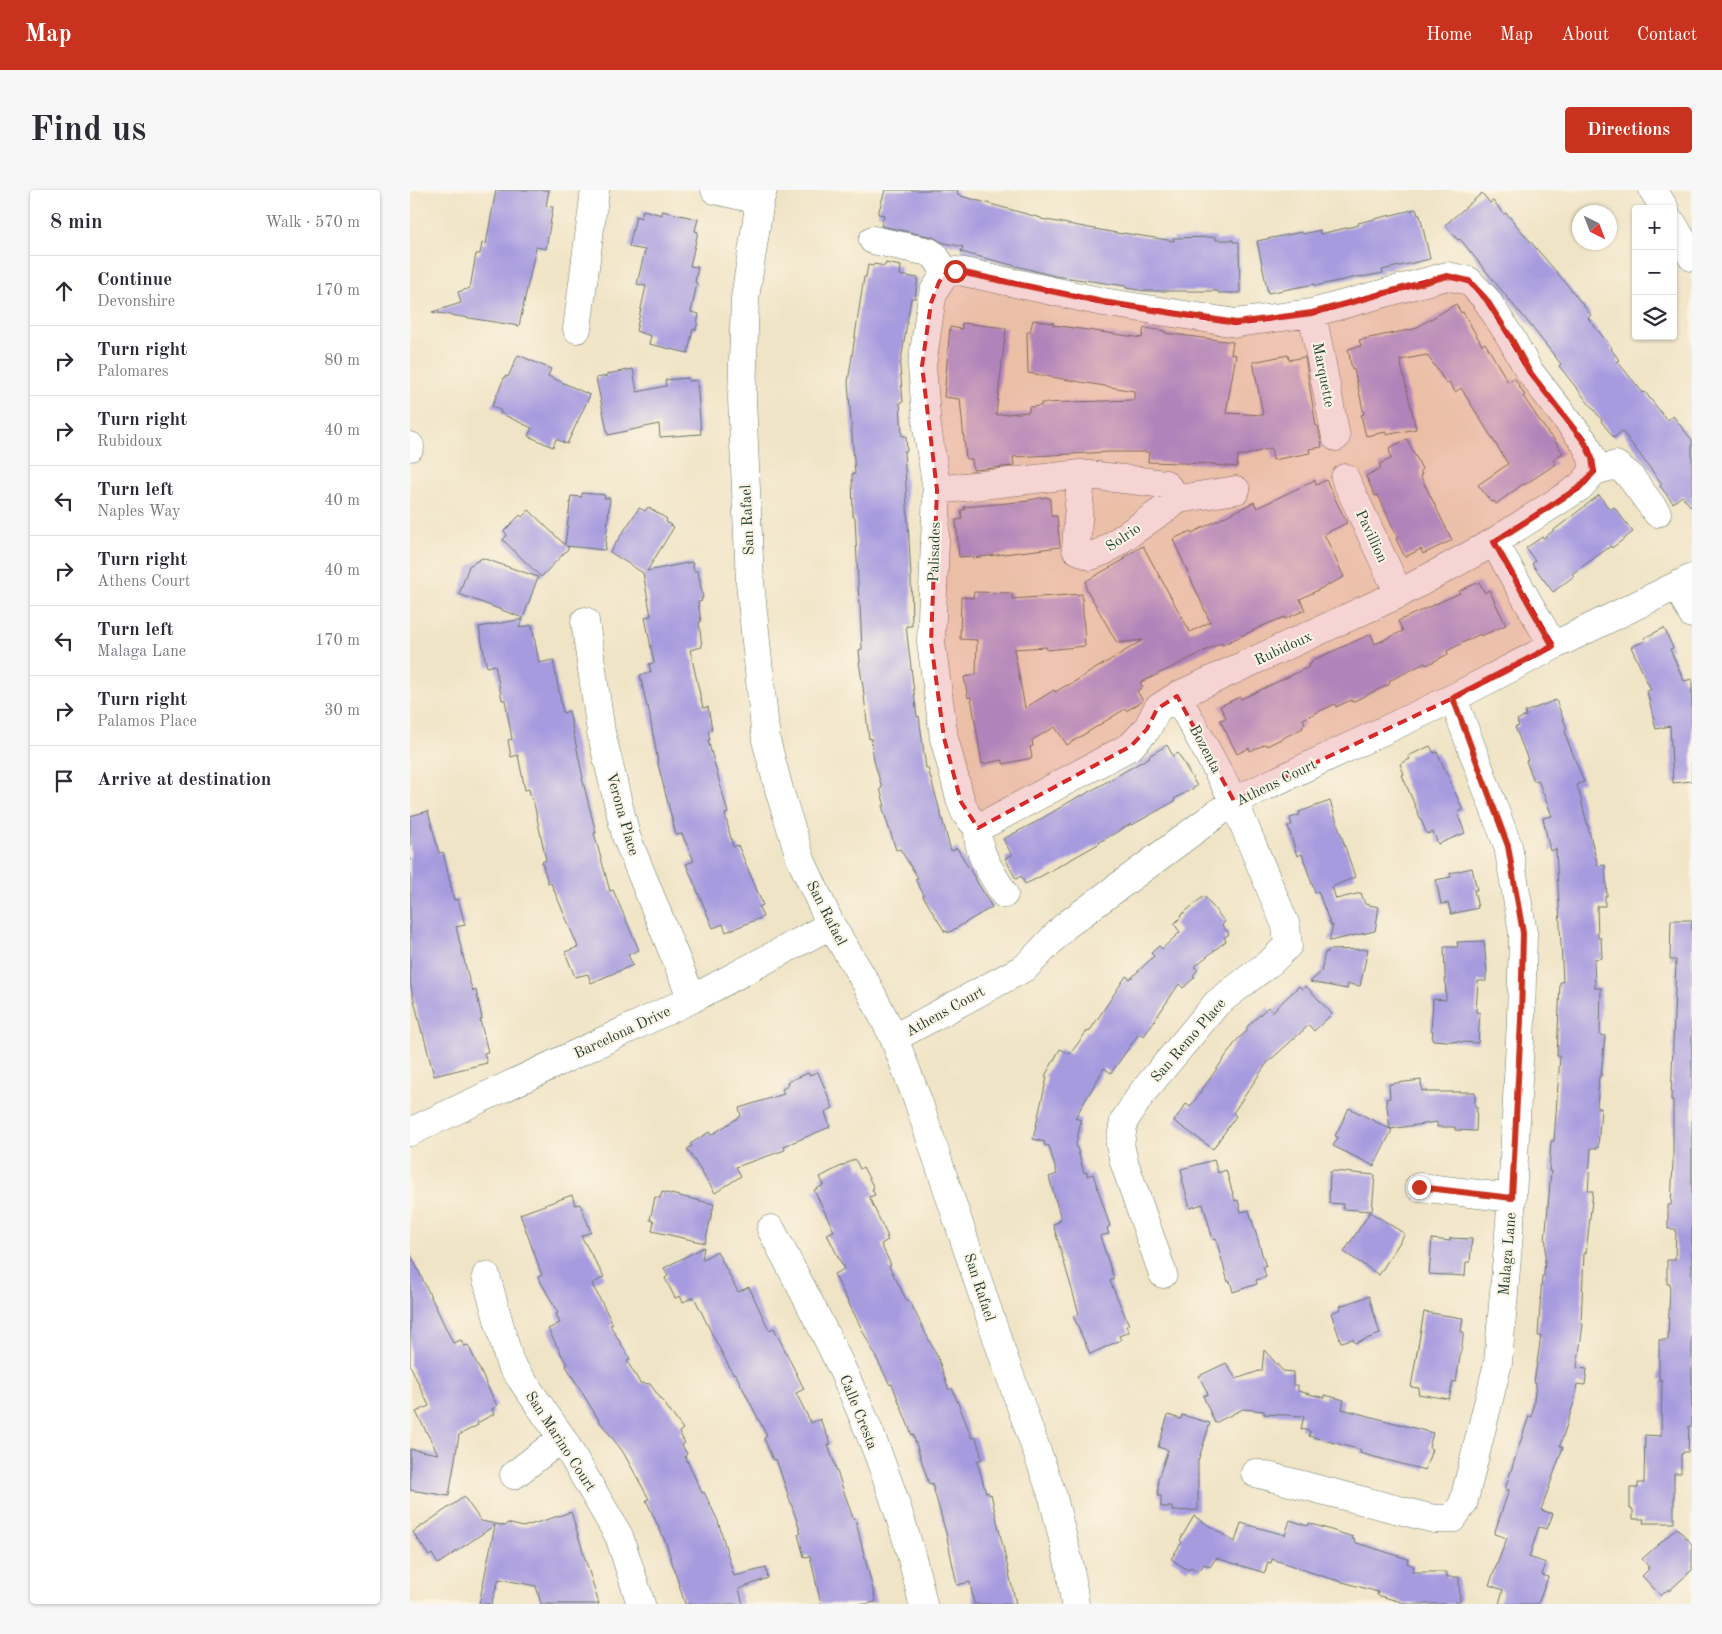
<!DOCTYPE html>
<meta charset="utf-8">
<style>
:root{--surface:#fff;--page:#f7f7f7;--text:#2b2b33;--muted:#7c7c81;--line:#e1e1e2;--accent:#c8321e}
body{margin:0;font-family:"Old Standard TT",serif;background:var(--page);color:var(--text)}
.controls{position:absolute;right:15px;top:15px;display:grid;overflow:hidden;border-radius:5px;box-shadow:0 1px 4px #0004}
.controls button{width:45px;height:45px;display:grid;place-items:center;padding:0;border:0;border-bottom:1px solid var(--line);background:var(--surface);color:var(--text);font:25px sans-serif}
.compass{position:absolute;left:1162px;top:15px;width:45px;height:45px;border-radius:50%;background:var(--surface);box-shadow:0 1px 4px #0004;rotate:138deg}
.stop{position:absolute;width:15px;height:15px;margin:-11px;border:4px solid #c8321e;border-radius:50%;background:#fff}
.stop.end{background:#c8321e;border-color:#fff;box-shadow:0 1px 5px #0008}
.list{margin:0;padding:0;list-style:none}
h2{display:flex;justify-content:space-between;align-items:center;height:65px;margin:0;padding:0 20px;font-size:21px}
h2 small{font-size:16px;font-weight:400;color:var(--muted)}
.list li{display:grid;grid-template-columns:32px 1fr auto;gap:15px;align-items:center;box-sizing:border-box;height:70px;padding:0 20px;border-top:1px solid var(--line)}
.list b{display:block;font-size:19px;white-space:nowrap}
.list p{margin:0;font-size:16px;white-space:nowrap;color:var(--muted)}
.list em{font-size:16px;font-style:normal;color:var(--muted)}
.icon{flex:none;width:28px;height:28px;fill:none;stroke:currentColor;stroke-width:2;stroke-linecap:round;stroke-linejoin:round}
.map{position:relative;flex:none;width:1282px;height:1414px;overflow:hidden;border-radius:5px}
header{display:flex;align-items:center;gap:30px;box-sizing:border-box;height:70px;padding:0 25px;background:var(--accent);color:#fff}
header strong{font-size:24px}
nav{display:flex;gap:28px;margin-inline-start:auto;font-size:18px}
.intro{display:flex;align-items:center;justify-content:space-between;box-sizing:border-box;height:120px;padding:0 30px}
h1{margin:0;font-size:35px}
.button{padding:12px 22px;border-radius:5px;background:var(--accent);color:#fff;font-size:18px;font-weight:700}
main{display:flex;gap:30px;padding:0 30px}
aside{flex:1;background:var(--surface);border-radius:5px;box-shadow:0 1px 4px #0004}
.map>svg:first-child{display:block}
.building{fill:#a79bdf}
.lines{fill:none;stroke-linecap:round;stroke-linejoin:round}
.minor-casing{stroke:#687767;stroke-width:29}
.major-casing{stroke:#687767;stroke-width:29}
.minor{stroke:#fff;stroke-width:28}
.major{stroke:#fff;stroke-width:28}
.route{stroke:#c8321e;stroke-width:6}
.marked{fill:#d62828;fill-opacity:0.2;stroke:#d62828;stroke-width:4;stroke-dasharray:10 6;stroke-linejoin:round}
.labels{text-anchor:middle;stroke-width:4;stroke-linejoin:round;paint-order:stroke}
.street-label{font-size:15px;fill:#1f3d34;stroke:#fcf5e5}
</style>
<header>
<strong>Map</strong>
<nav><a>Home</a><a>Map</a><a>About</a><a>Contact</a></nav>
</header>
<div class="intro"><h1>Find us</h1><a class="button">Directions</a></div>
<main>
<aside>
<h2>8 min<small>Walk · 570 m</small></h2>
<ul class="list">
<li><svg class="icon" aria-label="ahead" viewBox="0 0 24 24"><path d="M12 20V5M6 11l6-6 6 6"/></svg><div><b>Continue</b><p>Devonshire</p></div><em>170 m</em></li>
<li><svg class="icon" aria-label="right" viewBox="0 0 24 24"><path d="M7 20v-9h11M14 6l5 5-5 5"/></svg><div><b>Turn right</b><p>Palomares</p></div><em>80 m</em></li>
<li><svg class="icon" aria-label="right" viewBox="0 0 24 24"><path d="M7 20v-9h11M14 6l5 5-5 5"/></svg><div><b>Turn right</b><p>Rubidoux</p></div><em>40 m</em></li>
<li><svg class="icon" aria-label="left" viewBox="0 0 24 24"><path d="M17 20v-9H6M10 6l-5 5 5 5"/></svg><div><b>Turn left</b><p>Naples Way</p></div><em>40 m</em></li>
<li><svg class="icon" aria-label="right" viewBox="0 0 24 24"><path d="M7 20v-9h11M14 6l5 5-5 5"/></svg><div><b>Turn right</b><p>Athens Court</p></div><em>40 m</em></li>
<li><svg class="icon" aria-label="left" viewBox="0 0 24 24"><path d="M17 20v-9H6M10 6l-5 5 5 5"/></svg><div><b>Turn left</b><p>Malaga Lane</p></div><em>170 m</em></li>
<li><svg class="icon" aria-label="right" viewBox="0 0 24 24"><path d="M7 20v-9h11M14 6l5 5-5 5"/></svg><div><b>Turn right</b><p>Palamos Place</p></div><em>30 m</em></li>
<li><svg class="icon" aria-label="arrive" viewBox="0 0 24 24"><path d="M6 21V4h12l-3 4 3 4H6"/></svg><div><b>Arrive at destination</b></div></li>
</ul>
</aside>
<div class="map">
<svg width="1282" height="1414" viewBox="0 0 1282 1414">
<rect width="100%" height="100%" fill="#fcf5e5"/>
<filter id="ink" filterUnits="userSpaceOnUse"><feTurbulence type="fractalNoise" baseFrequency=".02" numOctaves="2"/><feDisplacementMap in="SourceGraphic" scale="10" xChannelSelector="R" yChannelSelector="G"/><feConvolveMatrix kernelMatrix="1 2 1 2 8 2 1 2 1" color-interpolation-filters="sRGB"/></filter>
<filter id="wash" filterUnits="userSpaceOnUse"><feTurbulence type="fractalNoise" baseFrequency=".0096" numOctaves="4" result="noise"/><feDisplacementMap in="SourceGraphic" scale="20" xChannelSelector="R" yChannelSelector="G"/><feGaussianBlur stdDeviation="1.12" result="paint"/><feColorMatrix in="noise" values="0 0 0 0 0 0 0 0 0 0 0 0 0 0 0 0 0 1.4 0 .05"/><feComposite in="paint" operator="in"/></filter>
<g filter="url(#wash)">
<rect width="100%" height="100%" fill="#f0e4c6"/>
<g id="blocks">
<path class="building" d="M86,0H139L136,16L143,17L136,59L126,57L109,136L22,122L51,113L48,102L60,98L66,64H70L72,53L76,54Z
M475,0H548L547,4L551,5V6L631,28V29L712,44L713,43L764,51L763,48L806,47V50H823V52H829L830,103H808V101H735L716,98V96L645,86L551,62L553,57L531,52L523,47L471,36L474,25L468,24Z
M1072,3L1080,13L1083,11L1094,24L1096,23L1155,92L1181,125L1178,128L1202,158L1201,159L1209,170L1207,171L1233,203L1235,202L1257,230L1263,226L1282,250V318L1272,306L1263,313L1250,296L1252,294L1212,241L1204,248L1191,231L1192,230L1149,176L1151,174L1110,122H1109L1050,49L1048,50L1035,35Z
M1006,19L1008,25H1010L1020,69L972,80L973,83L952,87V86L905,96V94L858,103L847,51L892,42L893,44L910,40V44L949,35L948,33Z
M233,20L252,25V21L288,29L285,41L288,42L280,76L288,77L285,92L287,93L281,122L289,124L286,140L283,139L278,163L239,154L241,146L226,141L236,96L227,94L235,60L219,57L226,26L231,28Z
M475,73L491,76L490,85L508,88L505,108H501L490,177L493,212H490L492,246H496L497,261H494L501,387L502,436H496L507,527L509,526L516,578H518L541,661L547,658L582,717L538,743L537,741L535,742L513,706L514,705L505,689L508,688L490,659L486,660L472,616H475L470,599L472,598L464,571L461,548L459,549L453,497L449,472H450L449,460L452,459L450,414H449L445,327H443L442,284H445L438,192L454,87H456L458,75L463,76L464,74L475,76Z
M1046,114L1051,123L1053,122L1072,155L1075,153L1098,192L1104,188L1115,205L1113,206L1140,246L1141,245L1153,263L1143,270L1146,274L1114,295L1113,294L1086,314L1084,311L1081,312L1068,295L1098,274L1051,198L1045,202L1039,192L1037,194L1017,165L990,170L1006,239L976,245V242L956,246L951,225L954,224L944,179H942L938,159L951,156L949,150L1004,139Z
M623,130L644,133L643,135L732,148L734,138L755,141V143L823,152L821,164L826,165L816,223L853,225L843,172L878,165L879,170L895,167L906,236H908L912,257L899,259L900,263L863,270L861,258L836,265H828L827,277L805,275V274L738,272L739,262H699L603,267L604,276L563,280L562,269H556L550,209L534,207L540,137L552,139V133L596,138L586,225L619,222V217L631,216V213L724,210V201L618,183L617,142H620Z
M108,165L141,179L138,186L180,205L157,254L146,249L143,257L118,246L122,238L90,223L91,221L82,216L95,186L98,187Z
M223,179L227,202L256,196L255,190L278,188V191L287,190L291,244L250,247L249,234L198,245L186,188L197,186V184Z
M997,249L1012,279L1010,281L1012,285H1010L1042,350L1013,364L1011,359L995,367L986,349L988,348L968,305L965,306L956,286L971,278L969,274L981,269L979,258Z
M905,290L906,295L916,290L937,333L914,344L934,387L890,409L895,420L875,429V427L857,434L812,455L811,453L730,493L733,497L727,501L733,511L716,521L715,519L657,555L645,537L622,550L623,556L620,557L622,568L593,574V570L572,574L561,507L558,508L554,487L566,485L567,450L550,449L551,407L563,408L564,402L602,403V409L672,404L675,456L637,460L636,457L604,459L615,518L644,500L645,502L657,495V496L733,450L707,453L676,398V391L715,369L714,367L733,356L780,442L800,432L763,349L781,341L782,343L844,312L847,318Z
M172,303L195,305L194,308H200L195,360L156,356L159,358L131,387L93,350L97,345L94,341L110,325L112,327L119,320L155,355L161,306L172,307Z
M1189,305L1200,320L1204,317L1223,342L1202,358L1201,356L1162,384L1164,386L1143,402L1122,374L1125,371L1116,358L1132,347L1134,348Z
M635,307L640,308L641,326H647L650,357L562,368V366L549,367L546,330L552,329L551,320H555L554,317L619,311V310Z
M238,317L257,329L256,332L264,337L237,381L282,372L284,381H288L293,408H291L292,411L288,412L291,432H289L292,457L280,460L293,518L298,517L302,539L298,540L300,550H298L318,623L315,624L323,657L328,655L353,715L349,717L353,727L316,742L313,734L303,738L276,674L284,671L272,644L266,645L249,578L238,516L237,517L230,485L241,482L239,474L244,473L235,427L241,426L233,383L200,362L229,318L235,321Z
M72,368L128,387L113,428L49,404L59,376Z
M1069,392L1075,403L1079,400L1096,435L1071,446L1070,444L1037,461L1038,464L1017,475L1015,473L979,491L980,494L942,512L941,510L926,517L925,514L893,529L895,534L892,536L893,538L857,556L856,554L840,561L839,558L827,564L810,530L816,528L810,516L830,507L831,509L899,477L898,475L902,473L901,471L961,444L965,454L993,441L988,431L1050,403L1049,401Z
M113,429L109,438L122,435L129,473L143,470L153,523L159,521L173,588H172L186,643H184L200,701L203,700L229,760L218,765L223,775L181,793L178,784L165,787L155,762L168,757L141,693H138L132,672L136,670L123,609H121L119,599L115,600L108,565L101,567L98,550L102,549L95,510H92L85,475L77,477L76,474L69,437Z
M1254,438L1263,458L1260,459L1274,491L1282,489V591L1263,593L1260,536L1246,539L1237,501L1241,500L1221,457L1235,451L1234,448Z
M1146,510L1157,539L1155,540L1157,549L1174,592L1167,594L1188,676L1195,675L1197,706H1195V716H1187L1188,748H1191L1192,768L1184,769L1185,798H1191L1190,845L1195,846L1191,886H1189L1187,918H1191L1188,958H1181L1178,1001H1183L1176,1063H1174L1171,1134H1173L1167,1178L1177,1179L1175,1195L1167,1194L1165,1209L1150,1256L1153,1257L1131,1320L1143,1324L1137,1339L1129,1337L1119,1367L1136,1373L1132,1385L1138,1387L1128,1414H1089L1093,1400L1079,1395L1097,1348L1084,1344L1099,1300L1095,1299L1119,1226L1122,1227L1126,1193H1124L1131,1146H1128L1132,1086H1134L1136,1051H1135L1141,981H1139L1141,951H1144L1150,866H1147L1150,792H1153L1146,659L1140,661L1133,628L1142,626L1128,590L1124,591L1116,571L1118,570L1105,537L1109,536L1107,530L1116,526L1115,522Z
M757,555L763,566L768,563L787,596L764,609L765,611L722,635L721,634L689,652L690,653L626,689L615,694L611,686L606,689L595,668L602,665L593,649L626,632L671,605L672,606L740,567L739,566Z
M1020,556L1024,563L1027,562L1053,620L1048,622L1049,625H1048L1055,643L1028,654L1023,642L1017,644L992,585L994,584L990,574L1000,569L998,566Z
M920,611L945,687L922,697L926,709L951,703L955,714L969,717L965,741L919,751L923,735L921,736L908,701L905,703L892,664L887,666L878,636L882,635L880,628L890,625L889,622Z
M18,621L29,663L33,662L44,710L48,709L55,735L46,737L59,790L63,801L66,800L72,829L70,830L78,862L74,863L77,873L24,886L13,843H12L0,793V626Z
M1062,678L1067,700H1064L1068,718L1041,724L1038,713L1031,714L1026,690L1041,687L1040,683Z
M794,706L815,732L812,735L819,744L814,748L816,751L784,777L788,780L783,785L785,787L773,798L769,794L734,846L731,844L730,846L728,845L701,883L694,878L665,928L671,930L666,954L674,983L677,982V986L683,984L700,1036L697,1038L699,1044L690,1046L704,1089L700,1091L719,1135L716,1136L719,1142L709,1146L711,1150L680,1164L663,1126L669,1124L643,1034L649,1032V1030L651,1029L639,987L647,984L639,956L634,955L635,952L623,949L637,887L635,886L650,859L660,864L677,841L679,842L716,786L720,789L744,766L741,763L749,756L752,759L770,742L764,734L771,727L770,726Z
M1261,730H1282V1236H1279L1278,1262H1273V1264H1271V1283H1264V1333H1233L1234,1329H1223V1319H1220V1298H1228V1293H1234L1235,1245L1251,1246V1243L1252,1190H1249V1150H1258L1260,1094H1257V1070H1265L1266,1039H1258V1015H1261L1263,973V910H1261L1266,770H1260Z
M1074,751L1077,783H1076V791H1068L1066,822L1070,823L1068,853L1022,850L1023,841L1021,840L1023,809L1036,810L1034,757H1048L1047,752Z
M958,759L950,796L938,794L937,799L900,792L911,782L915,762L917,763L918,760Z
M889,796L892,799L896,796L922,824L904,841L899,835L857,873L823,923L826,926L803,959L764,931L776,914L780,917L827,850L838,840L836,838L858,817L862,822Z
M408,882L423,918L415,922L420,937L374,956L375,960L326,977L331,986L305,1003L277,959L282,956L280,954L299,942L301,945L331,926L329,918L374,904L372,899L378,896L377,892L398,883L399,885Z
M1011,890L1012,901L1016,900V902H1065V917H1067L1066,941L1045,940V937H1027V932L980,939L976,909L980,908L979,894Z
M939,918L982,940L964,976L923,956L928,947L925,946Z
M445,969L450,979L453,977L464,998L462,999L465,1005L459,1007L478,1047H476L478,1050L471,1054L481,1075L479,1076L497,1111L499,1110L528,1168L539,1200L542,1198L562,1248L566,1247L572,1269L567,1271L576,1303L578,1302L579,1305L581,1304L606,1414H564L560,1392L547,1395L536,1343L522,1293L519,1294L503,1244L502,1245L482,1194L480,1195L424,1084L434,1079L417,1044L424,1041L404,1000L414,995L410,987Z
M804,970L808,983L816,980L825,1011L828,1010L831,1022L839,1020L856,1077H853L856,1087L846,1090L847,1094L823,1102L820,1091L818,1092L806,1049L803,1050L793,1014L780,1018L772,989H773L771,979Z
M923,981L965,985L962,1021L933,1019V1014L919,1013L920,982Z
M252,1002L304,1014L295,1053L242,1041L244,1031L240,1030L245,1007L250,1008Z
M162,1005L165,1015L170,1014L181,1042L171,1046L194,1087L182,1094L203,1134L200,1135L220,1169L217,1171L230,1193L240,1194L273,1239L269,1242L275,1253L272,1255L277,1264L275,1266L292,1303L294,1302L308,1331L324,1386L356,1378L358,1388L329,1399L333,1414H275L256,1353L236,1310L239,1309L213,1262L190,1232L156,1176L157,1175L138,1139L150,1133L146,1124L148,1123L128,1087L132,1085L110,1024Z
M960,1022L995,1044L969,1085L934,1062Z
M1040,1048L1062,1049L1060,1072H1056L1055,1086L1019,1084L1022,1049L1040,1051Z
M294,1057L292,1070L307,1061L328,1102L339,1097L359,1140L364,1138L394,1199L386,1203L401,1233L410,1229L421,1254L418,1255L443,1328H445L466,1412L456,1414H411L400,1366L394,1367L388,1344L391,1343L366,1269L363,1270L354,1248L357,1246L325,1183L323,1184L304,1148L284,1107L273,1112L270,1106L265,1108L255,1088L258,1086L254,1078Z
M0,1063L43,1153L51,1150L54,1156L58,1155L87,1216L82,1219L84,1224L67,1233L68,1235L49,1245L39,1306L0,1300V1259L28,1264L6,1222L19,1216L0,1175Z
M959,1106L970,1144L945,1153L943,1149L931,1152L921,1123L931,1119L930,1116Z
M1014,1122L1053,1128L1051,1142H1054L1046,1192L1043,1191L1039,1209L1008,1204L1009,1198L1001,1197Z
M854,1160L873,1181L883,1182V1195H888V1201L915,1208V1205L934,1210L932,1219L1023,1243L1019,1258L1022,1259L1015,1280L953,1264L950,1263L951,1260L899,1246L900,1241L891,1239L894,1226L854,1224V1221L833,1219L805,1233L793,1206L798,1204L789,1186L816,1173L826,1189L849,1181H852Z
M758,1225L771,1229L772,1225L800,1233L788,1271V1320L762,1321V1317H751V1306H748V1289L758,1260L748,1257Z
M54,1307L71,1331L96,1336L97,1333L113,1337L161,1322L189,1414H131L126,1396L89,1389L81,1414H69L85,1335L28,1374L22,1364L19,1366L3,1342Z
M784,1326L825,1352L831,1333L875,1345L880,1330L898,1336L899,1333L943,1347L942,1349L945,1350L944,1352L998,1369L997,1373L1004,1376L1002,1382H1037V1387H1049L1050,1412H1046L1047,1414H998L967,1405L968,1402L915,1387L862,1369L861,1373L858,1372L855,1383L806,1368L800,1377L794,1374L790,1380L788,1379L787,1381L781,1377L778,1380L761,1369L772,1352L770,1350Z
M1267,1338L1282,1354V1380L1259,1401L1258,1399L1251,1406L1232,1386L1239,1379L1237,1378L1239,1377L1232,1369Z"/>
</g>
</g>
<g filter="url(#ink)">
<use href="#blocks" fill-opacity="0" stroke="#687767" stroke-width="1"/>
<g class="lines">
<defs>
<path id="minor" d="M305,0L350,10
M353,0L350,10L335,108L332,208L340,392L356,550L370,603L391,670L421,735L456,793L484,848L508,911L591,1160L643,1307L660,1378L665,1414
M463,50L519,62L525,66L536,83
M536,83L545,81L554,82L693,112L826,133L902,123L1037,86L1059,91L1076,109L1101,148L1119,181L1175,253L1182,268L1184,281
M536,83L524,101L521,113L512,176L517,237L527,300L521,452L534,548L551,612L556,624L568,638
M902,123L926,247
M167,139L185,0
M0,256V257
M1184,281L1206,275L1219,285L1247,323
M671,284L666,359L681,366L694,361L769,309L826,300
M935,288L989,404
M527,300L671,284L755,294L769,309
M1084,352L1143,456
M1268,396L1282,424
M175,431L191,542L216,646L282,809
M568,638L721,556L737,539L747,519L767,506L989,404L1084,352L1170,297L1184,281
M568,638C567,665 581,681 594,704
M484,848L616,777L655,736L824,611L1043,508L1143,456L1282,388
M0,942L282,809L421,735
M1009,997L1102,1008
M361,1039C385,1086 411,1133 433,1181C467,1255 496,1334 513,1414
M753,1084L714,972L710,954L714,931L732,903L807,813L862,771L878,755L876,736L824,611L767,506
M76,1086L100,1173L152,1248L209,1346L231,1414
M845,1283L1024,1329H1042L1053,1314L1088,1173L1102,1008L1111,830L1113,743L1098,656L1043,508
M104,1285L152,1248"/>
<path id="major" d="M1243,0L1255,19
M1263,34L1282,67"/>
</defs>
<use href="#minor" class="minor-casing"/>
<use href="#major" class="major-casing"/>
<use href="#minor" class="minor"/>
<use href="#major" class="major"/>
</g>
</g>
<g class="lines" filter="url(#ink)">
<path class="route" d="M545,81L693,112L826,133L902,123L1037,86L1059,91L1076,109L1101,148L1119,181L1175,253L1182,268L1184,282L1170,297L1084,352L1143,456L1043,508L1098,656L1113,743L1111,830L1102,1008L1009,997"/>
</g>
<path class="marked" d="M554,82L693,112L826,133L902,123L1037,86L1059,91L1076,109L1119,181L1175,253L1184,281L1170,297L1084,352L1143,456L1043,508L824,611L767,506L747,519L737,539L721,556L568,638L551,612L534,548L521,452L527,300L512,176L521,113L529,92L536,83Z"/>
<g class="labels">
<g class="street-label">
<text transform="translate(914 185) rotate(79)" y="5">Marquette</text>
<text transform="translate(337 330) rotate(-93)" y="5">San Rafael</text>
<text transform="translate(962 346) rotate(65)" y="5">Pavillion</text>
<text transform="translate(713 347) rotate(-34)" y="5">Solrio</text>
<text transform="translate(524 362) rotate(-88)" y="5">Palisades</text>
<text transform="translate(873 458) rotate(-25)" y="5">Rubidoux</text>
<text transform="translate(796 559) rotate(62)" y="5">Bozenta</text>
<text transform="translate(866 592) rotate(-26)" y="5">Athens Court</text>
<text transform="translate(213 624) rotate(74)" y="5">Verona Place</text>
<text transform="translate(417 723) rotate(63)" y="5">San Rafael</text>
<text transform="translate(535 821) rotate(-29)" y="5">Athens Court</text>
<text transform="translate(212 842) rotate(-25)" y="5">Barcelona Drive</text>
<text transform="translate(778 850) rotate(-49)" y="5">San Remo Place</text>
<text transform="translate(1097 1064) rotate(-85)" y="5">Malaga Lane</text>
<text transform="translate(570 1097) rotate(72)" y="5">San Rafael</text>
<text transform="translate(449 1222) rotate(68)" y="5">Calle Cresta</text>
<text transform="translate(151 1251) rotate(57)" y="5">San Marino Court</text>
</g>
</g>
</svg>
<div class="controls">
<button>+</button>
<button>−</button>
<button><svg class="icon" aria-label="layers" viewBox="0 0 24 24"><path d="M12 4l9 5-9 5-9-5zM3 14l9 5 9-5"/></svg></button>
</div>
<svg class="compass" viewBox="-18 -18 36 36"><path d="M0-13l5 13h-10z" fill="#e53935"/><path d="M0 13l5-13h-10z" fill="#7c7c81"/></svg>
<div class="stop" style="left:545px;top:81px"></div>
<div class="stop end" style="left:1009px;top:997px"></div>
</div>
</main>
